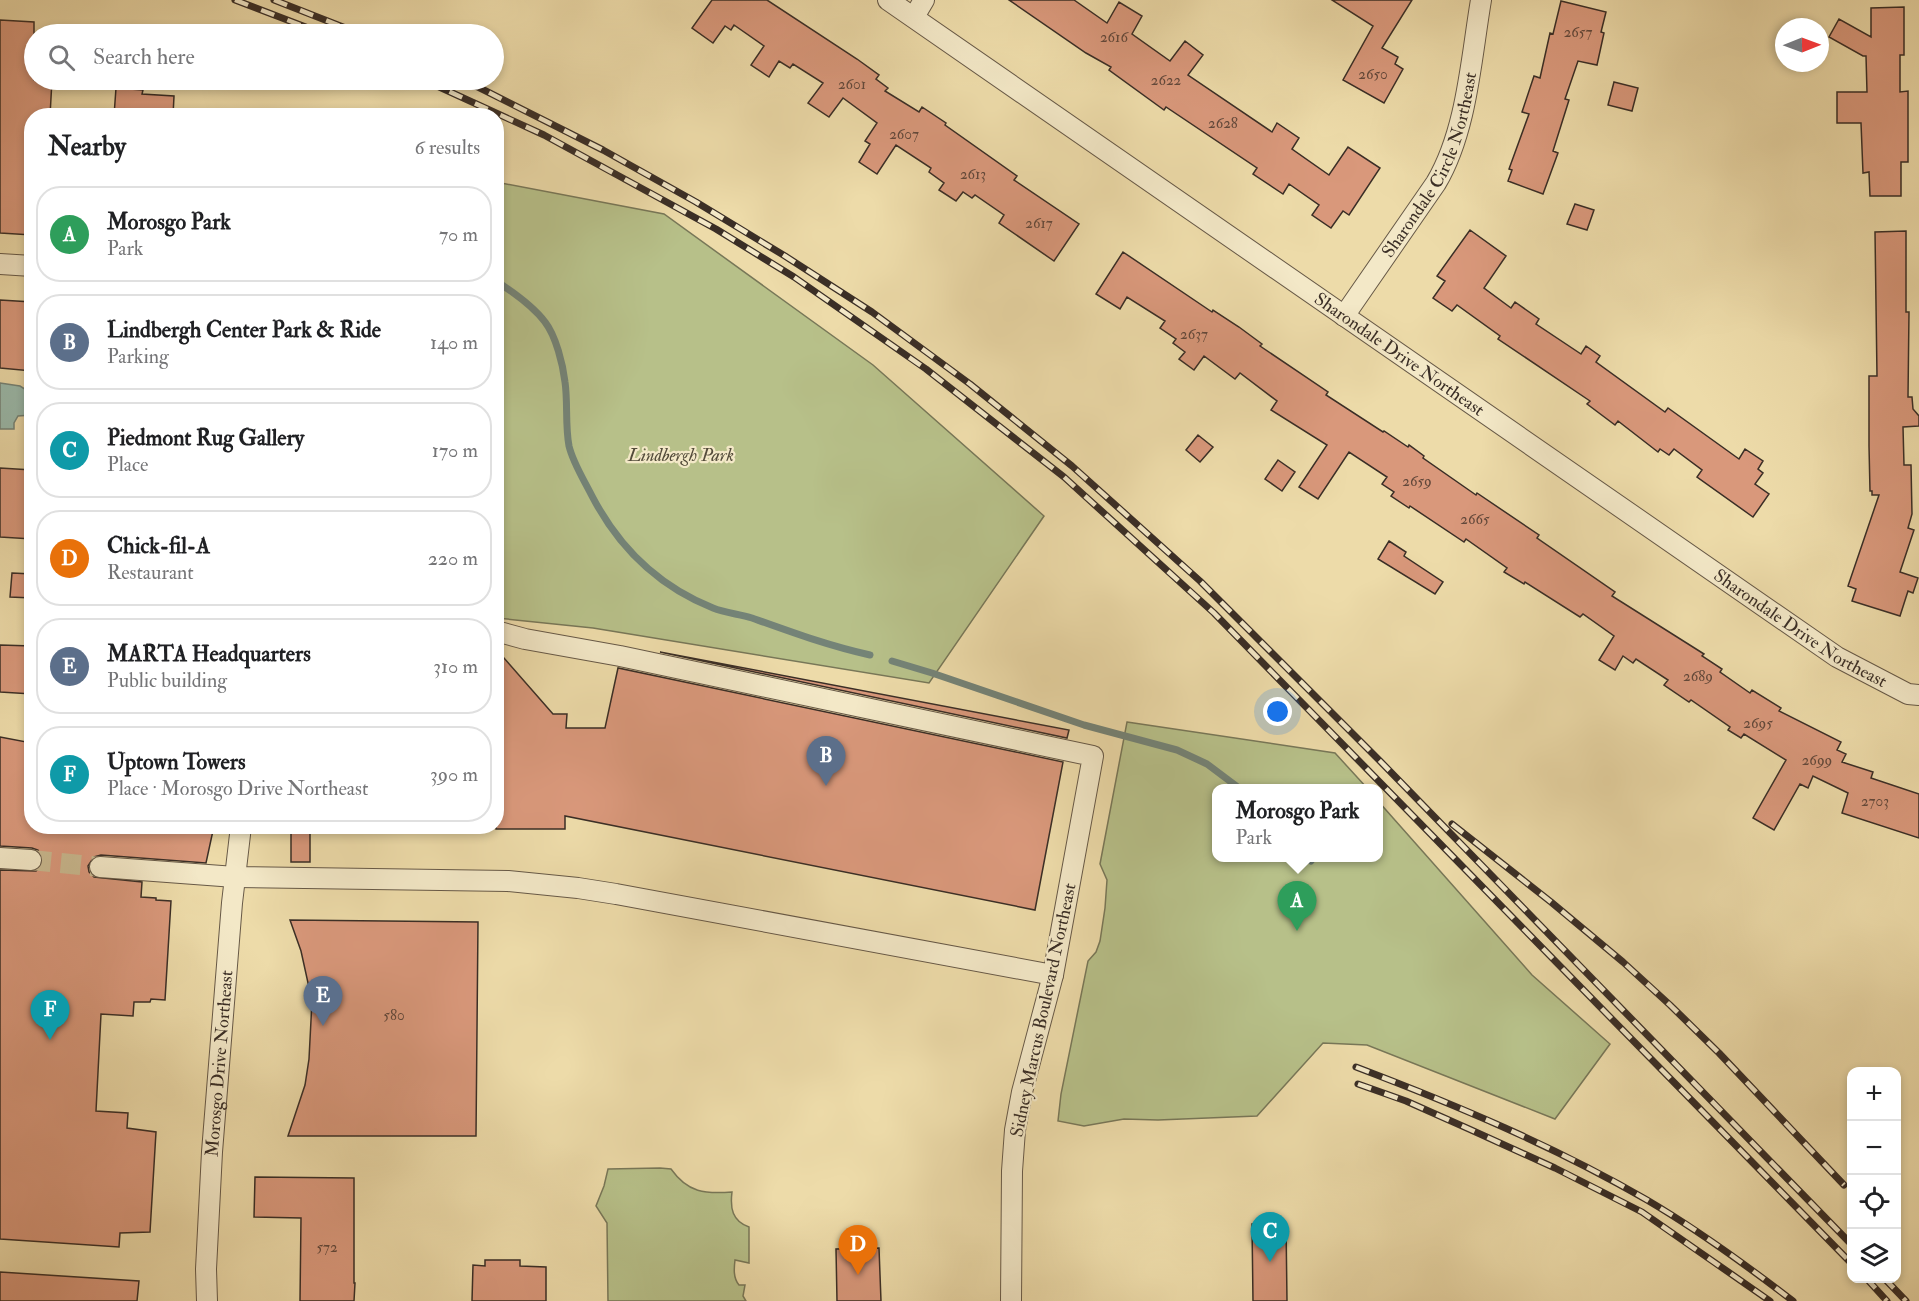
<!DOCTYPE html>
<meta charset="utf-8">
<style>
:root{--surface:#fff;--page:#f6f6f6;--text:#202124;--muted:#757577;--line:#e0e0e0;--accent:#1a73e8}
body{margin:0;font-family:"IM FELL Double Pica",serif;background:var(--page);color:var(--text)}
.controls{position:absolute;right:18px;bottom:18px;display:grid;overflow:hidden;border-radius:12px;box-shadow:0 3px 9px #0003}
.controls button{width:54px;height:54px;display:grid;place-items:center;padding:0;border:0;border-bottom:2px solid var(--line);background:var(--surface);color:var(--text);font:30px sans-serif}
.compass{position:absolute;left:1775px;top:18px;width:54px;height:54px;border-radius:50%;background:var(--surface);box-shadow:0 3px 9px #0003;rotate:89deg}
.you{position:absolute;left:1278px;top:712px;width:21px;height:21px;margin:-15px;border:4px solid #fff;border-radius:50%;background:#1a73e8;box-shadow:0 0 0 9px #1a73e833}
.badge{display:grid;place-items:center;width:39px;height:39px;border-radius:50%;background:var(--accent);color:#fff;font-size:20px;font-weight:700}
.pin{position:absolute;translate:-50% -50px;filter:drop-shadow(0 2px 3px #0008)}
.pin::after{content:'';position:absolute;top:32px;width:21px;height:18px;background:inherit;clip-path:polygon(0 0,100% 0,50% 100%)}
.popup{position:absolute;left:1212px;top:784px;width:171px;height:78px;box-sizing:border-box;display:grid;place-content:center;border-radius:12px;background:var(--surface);filter:drop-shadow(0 2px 4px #0005);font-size:20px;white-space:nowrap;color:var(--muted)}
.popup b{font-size:22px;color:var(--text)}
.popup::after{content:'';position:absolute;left:50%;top:100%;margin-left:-12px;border:12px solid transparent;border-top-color:var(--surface)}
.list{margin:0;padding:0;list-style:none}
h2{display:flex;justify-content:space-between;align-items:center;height:78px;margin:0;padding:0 24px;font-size:26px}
h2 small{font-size:20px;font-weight:400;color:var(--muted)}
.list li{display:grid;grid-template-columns:39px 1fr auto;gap:18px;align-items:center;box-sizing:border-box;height:96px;margin:0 12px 12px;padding:0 12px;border:2px solid var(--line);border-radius:24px}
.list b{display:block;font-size:22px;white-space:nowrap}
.list p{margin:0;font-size:20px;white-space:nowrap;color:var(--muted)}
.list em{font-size:20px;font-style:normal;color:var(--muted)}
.icon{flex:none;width:33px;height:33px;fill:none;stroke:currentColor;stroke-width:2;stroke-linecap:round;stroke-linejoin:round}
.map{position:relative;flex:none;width:1919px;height:1301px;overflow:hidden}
.search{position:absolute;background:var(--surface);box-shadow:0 3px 9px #0003;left:24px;top:24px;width:480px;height:66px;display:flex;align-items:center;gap:15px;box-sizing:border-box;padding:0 21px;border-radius:33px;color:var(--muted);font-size:22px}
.panel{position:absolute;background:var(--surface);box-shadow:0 3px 9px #0003;left:24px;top:108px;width:480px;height:726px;border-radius:24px}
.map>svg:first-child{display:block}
.green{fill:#b7c089;stroke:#787758;stroke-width:1.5}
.water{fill:#9abbad;stroke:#748377;stroke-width:1.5}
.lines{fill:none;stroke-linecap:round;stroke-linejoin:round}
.stream{stroke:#748377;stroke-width:7}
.building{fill:#d9987b;stroke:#3a2e26;stroke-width:1.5}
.minor-tunnel{stroke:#c9b88f;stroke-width:20;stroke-dasharray:20 10;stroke-linecap:butt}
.minor-casing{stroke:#675947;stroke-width:22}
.minor{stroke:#f3e8c7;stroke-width:20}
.rail-casing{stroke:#3a2e26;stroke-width:7}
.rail{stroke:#f3e8c7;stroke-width:4.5;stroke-dasharray:14;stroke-linecap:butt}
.labels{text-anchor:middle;stroke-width:4.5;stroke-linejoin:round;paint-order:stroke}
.number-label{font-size:15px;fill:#62483b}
.street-label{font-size:18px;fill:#3a2e26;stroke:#f3e8c7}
.park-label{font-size:18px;font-style:italic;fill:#534b3a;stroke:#f3e8c7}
</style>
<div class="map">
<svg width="1919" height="1301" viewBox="0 0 1919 1301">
<rect width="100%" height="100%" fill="#eddba9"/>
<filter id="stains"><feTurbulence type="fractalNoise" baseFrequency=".00333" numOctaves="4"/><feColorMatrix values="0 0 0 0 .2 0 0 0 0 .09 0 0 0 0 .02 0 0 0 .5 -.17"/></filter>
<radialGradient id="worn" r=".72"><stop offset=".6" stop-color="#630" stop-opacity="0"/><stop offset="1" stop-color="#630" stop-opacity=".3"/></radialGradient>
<path class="green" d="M496,182L664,214L873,365L1044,516L929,683L593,628L497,618Z
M1127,722L1335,753L1367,788H1216V858H1378V801L1532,975L1610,1044L1555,1119L1367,1045L1323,1043L1257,1116L1158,1120L1124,1119L1084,1126L1058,1121L1061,1094L1088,961L1096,952L1100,941L1105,908L1107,880L1100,864Z
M660,1168L671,1169C688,1193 705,1194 732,1192C730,1208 732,1221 749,1227V1263L735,1260C734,1268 733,1278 739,1285H745L743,1296L746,1301H608L607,1223L596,1206L604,1186L608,1169Z"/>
<path class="water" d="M0,383L20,386L31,393V415L18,416L14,423V429H0Z"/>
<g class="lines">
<path class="stream" d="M496,281C513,292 533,306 545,322C556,336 563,365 565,382C568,403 565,425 569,446C573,463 584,480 592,496C619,548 658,586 713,608C725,613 739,614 752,618C791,632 829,646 870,655
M892,661L932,673L1084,725L1177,750L1207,764L1239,788
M1308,858L1311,861"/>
</g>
<path class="building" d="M712,0H767L857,59L879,75L876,79L888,88L885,91L919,112L922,107L946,123L945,125L1017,176L1014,180L1079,224L1054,261L999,223L1004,215L975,195L972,198L963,192L956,201L939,190L944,183L929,172L931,168L896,145L877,174L859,162L870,144L865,141L877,123L843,98L829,117L808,103L823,83L793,64L790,68L779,61L769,77L751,65L764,46L734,25L731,30L725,26L713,43L692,28Z
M1009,0H1074L1107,23L1119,2L1142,16L1132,34L1170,61L1185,41L1203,55L1188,75L1272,132L1277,123L1299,138L1292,149L1329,175L1348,147L1380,168L1349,215L1343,211L1331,228L1312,215L1319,205L1289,184L1283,194L1253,174L1257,168L1166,107L1164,110L1109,70L1111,67L1086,53Z
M1332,0H1412L1382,48L1398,57L1395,64L1403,69L1384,103L1343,80L1373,26Z
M1561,1L1606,12L1601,32L1604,33L1597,65L1578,61L1565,99L1569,100L1553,151L1558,153L1543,194L1508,181L1512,170L1509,169L1529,114L1522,112L1534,76L1540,78L1550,33L1553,34Z
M1904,7V55H1900V92L1908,91V162H1901V196H1870L1869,172L1863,173L1861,123H1837V92H1867L1866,56H1863L1829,37L1839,19L1871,37V8Z
M0,20L34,22V80H52L50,116H32V235L0,233Z
M1614,82L1638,88L1632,111L1608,105Z
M116,88L143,90L142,94L174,96L173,116H114Z
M1575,204L1594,210L1587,230L1567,224Z
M1470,230L1506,256L1484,288L1511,308L1515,302L1539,319L1536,324L1581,354L1586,346L1600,356L1596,362L1665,412L1668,408L1739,459L1745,449L1763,461L1758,469L1763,473L1755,484L1769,494L1753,517L1697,477L1702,470L1674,449L1669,455L1660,449L1658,452L1618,421L1615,425L1587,404L1590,401L1498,339L1500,336L1457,305L1452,311L1433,298L1445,281L1437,276Z
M1906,231V312H1909L1908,397H1912L1913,409L1919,416V426L1903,427L1904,465H1911L1912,514L1908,528L1914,530L1900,572L1918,578L1913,593L1908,591L1900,616L1852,601L1856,589L1848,586L1879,495H1872V491H1870L1869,446V376H1877L1875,232Z
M1123,252L1212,312L1213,310L1239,327L1262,344L1260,346L1328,392L1326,395L1383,432L1384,431L1408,447L1409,445L1424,456L1423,458L1476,495L1477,493L1539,535L1537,538L1615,592L1612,596L1704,654L1702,656L1722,669L1720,672L1750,693L1752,690L1781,708L1779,711L1841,742L1837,750L1846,754L1842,762L1873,772L1871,778L1919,794V838L1842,813L1848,793L1813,776L1808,788L1800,784L1774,830L1753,818L1786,760L1744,734L1741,738L1728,730L1730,727L1691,700L1689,702L1664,685L1668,680L1636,659L1633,663L1623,656L1615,670L1599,660L1614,636L1583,614L1580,617L1525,582L1524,584L1504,572L1507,568L1466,539L1464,542L1410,506L1409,508L1391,496L1394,492L1382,484L1387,477L1349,452L1318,499L1299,487L1327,445L1271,410L1277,401L1240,373L1235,379L1204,356L1194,370L1179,359L1185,352L1173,343L1176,339L1160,328L1165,321L1127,297L1120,309L1096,294Z
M0,300L32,302V371L0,368Z
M1198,435L1213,447L1200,462L1186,450Z
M1278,460L1295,472L1282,491L1265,479Z
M0,468L32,470V539L0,537Z
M1389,541L1406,552L1404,556L1443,582L1435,594L1378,559Z
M12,573L32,574V598L10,597Z
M0,645L32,646V694L0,692Z
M496,649L553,714H567L566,728H605L618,668L1063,762L1035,910L565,816V829H496Z
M660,652L1069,730L1067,738Z
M0,737L32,743V826H214L206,863L101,855L94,857L88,866L89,872L94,877L142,882L141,897L156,898V900L171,901L165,1000L151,999L150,1002H134L133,1016L101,1014L96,1111L128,1113L127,1128L156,1132L150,1232L120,1233L119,1247L0,1239V870L36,871L41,867L43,860L38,850L32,848L0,846Z
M291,826H310V862H291Z
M290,920L478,922L476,1136H288L305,1085L309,1059L312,1001L301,951Z
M255,1177L354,1178V1283H355L354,1301H300L301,1218L254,1217Z
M1286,1223L1287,1301H1253L1252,1224Z
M879,1248L881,1301H837L836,1249Z
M485,1260H520V1266L546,1267V1301H472L473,1265L485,1266Z
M0,1272L139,1281L137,1301H0Z"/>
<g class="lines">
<path class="minor-tunnel" d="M31,860L100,867"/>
<defs>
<g id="minor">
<path id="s1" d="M888,0L1837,657L1908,694L1919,695"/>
<path d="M914,17L924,0"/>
<path d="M0,264L32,266"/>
<path id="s2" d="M1344,316L1436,183C1467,131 1471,59 1481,0"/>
<path d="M496,631L525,639L620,656L1093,756L1053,975L1022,1092L1015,1130L1012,1171L1011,1301"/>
<path d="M0,858L31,860"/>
<path d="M100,867L235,877L508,881L578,888L616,894L1053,975"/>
<path id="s3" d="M207,1301L206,1269L212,1152L232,903L241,826"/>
</g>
</defs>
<use href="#minor" class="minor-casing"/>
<use href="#minor" class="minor"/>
<defs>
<path id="rail" d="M235,0L324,34
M274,0L361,34
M424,80L544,135L716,229L794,277L926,369L1064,477L1214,613L1852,1264
M464,80L603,150L696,202L785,256L872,312L970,384L1072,466L1200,581L1380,761L1852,1245
M1452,824L1551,902L1623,962L1670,1005L1719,1053L1844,1185
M1356,1067C1456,1105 1554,1146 1647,1200C1698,1230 1746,1265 1793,1301
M1358,1084L1406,1101L1469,1129L1555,1168L1642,1212L1770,1301
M1866,1278L1887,1301
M1884,1278L1906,1301"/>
</defs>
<use href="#rail" class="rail-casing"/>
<use href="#rail" class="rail"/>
</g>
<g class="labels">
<g class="number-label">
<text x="1578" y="37">2657</text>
<text x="1114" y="42">2616</text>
<text x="1373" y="79">2650</text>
<text x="1166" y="85">2622</text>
<text x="852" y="89">2601</text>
<text x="1223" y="128">2628</text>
<text x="904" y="139">2607</text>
<text x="973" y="179">2613</text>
<text x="1039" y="228">2617</text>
<text x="1194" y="339">2637</text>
<text x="1417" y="486">2659</text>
<text x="1475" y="524">2665</text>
<text x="1698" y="681">2689</text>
<text x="1758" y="728">2695</text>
<text x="1817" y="765">2699</text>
<text x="1875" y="806">2703</text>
<text x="394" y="1020">580</text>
<text x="327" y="1252">572</text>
</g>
<g class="street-label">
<text dy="6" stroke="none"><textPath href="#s2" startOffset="176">Sharondale Circle Northeast</textPath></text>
<text dy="6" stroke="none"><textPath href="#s1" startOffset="622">Sharondale Drive Northeast</textPath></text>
<text dy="6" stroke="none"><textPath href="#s1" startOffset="1108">Sharondale Drive Northeast</textPath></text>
<text transform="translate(1043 1010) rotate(-78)" y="6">Sidney Marcus Boulevard Northeast</text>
<text dy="6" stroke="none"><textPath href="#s3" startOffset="238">Morosgo Drive Northeast</textPath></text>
</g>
<g class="park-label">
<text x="681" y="461">Lindbergh Park</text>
</g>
</g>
<rect width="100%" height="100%" filter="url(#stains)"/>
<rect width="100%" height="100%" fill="url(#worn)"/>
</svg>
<div class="controls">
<button>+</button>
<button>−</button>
<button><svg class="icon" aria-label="locate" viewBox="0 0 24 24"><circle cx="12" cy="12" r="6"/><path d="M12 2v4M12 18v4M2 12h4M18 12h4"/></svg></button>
<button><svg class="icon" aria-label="layers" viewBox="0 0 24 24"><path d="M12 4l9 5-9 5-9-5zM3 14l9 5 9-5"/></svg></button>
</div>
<svg class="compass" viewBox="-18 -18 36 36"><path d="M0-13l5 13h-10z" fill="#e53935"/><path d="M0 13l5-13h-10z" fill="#757577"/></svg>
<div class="you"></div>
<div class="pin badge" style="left:1297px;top:931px;background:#2e9e5b">A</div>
<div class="popup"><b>Morosgo Park</b>Park</div>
<div class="pin badge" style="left:826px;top:786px;background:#5c6f8a">B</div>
<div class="pin badge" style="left:1270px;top:1262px;background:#0f9aa8">C</div>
<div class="pin badge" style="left:858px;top:1275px;background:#e8710a">D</div>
<div class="pin badge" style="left:323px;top:1026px;background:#5c6f8a">E</div>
<div class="pin badge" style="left:50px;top:1040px;background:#0f9aa8">F</div>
<div class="search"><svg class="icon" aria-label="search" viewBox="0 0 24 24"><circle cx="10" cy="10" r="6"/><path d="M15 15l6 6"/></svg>Search here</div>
<section class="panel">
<h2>Nearby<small>6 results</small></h2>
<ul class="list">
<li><span class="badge" style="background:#2e9e5b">A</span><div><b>Morosgo Park</b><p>Park</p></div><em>70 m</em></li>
<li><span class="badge" style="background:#5c6f8a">B</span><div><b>Lindbergh Center Park &amp; Ride</b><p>Parking</p></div><em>140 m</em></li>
<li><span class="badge" style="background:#0f9aa8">C</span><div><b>Piedmont Rug Gallery</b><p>Place</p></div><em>170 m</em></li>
<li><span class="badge" style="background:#e8710a">D</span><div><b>Chick-fil-A</b><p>Restaurant</p></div><em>220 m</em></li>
<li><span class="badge" style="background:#5c6f8a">E</span><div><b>MARTA Headquarters</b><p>Public building</p></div><em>310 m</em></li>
<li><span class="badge" style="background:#0f9aa8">F</span><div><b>Uptown Towers</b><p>Place · Morosgo Drive Northeast</p></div><em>390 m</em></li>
</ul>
</section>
</div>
